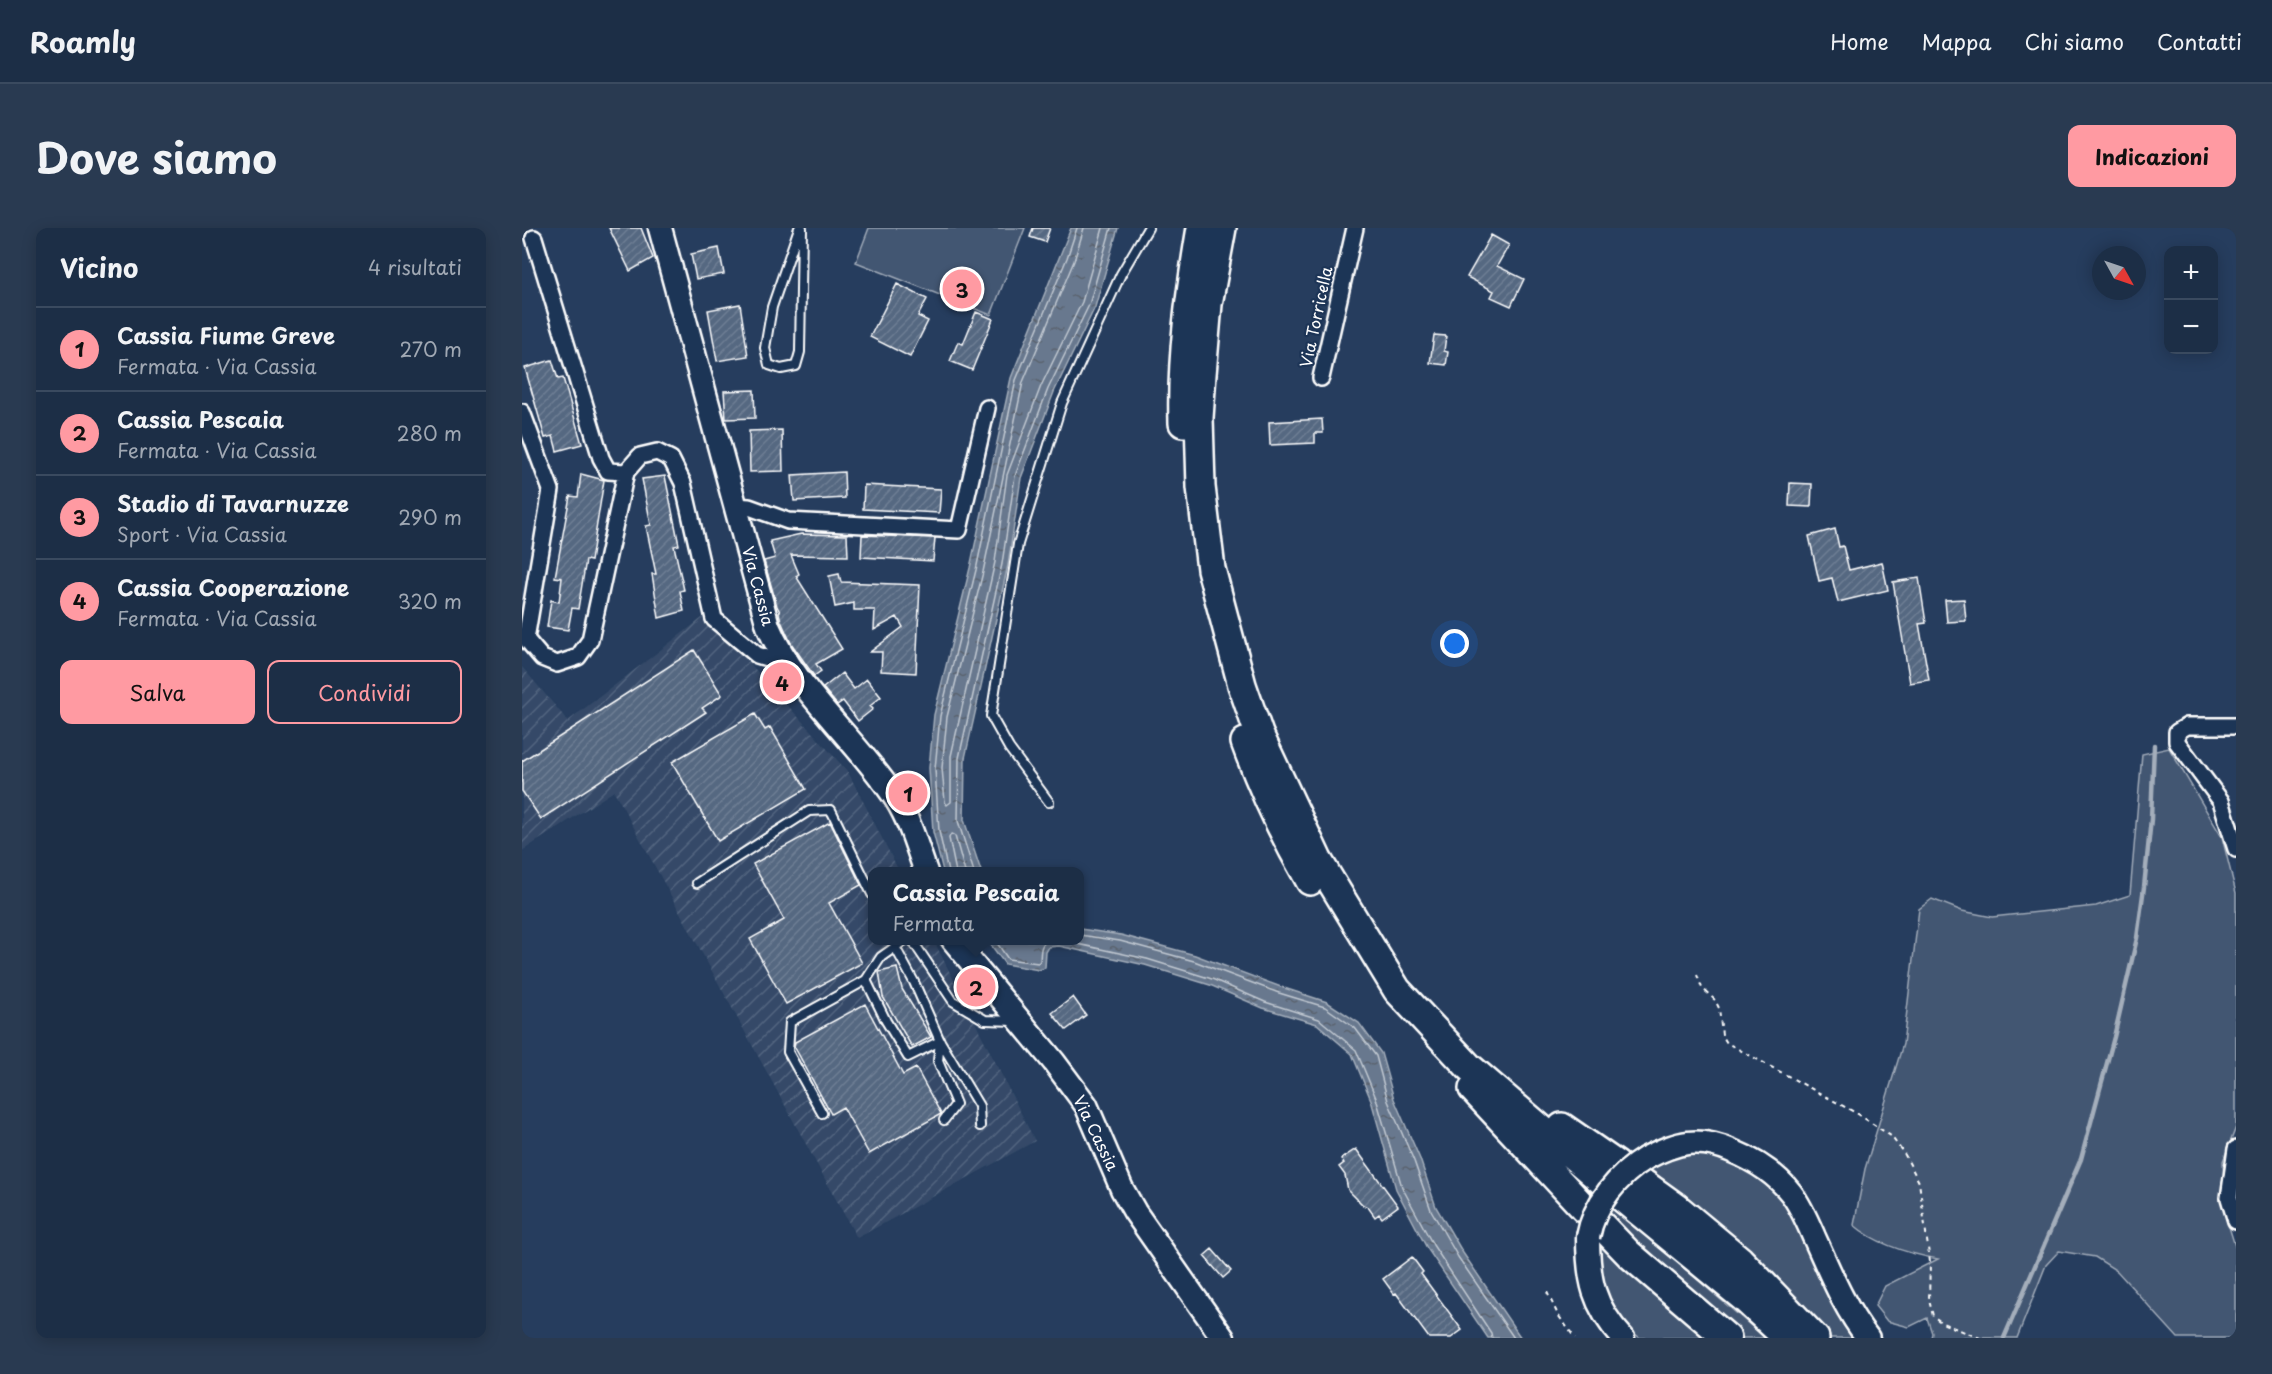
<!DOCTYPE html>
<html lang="it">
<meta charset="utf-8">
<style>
:root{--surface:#1c2e46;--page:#293a51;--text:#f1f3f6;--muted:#a0a8b3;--line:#3a4a5f;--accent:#ff9aa2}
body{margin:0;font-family:"Playpen Sans",sans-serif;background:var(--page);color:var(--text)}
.controls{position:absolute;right:18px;top:18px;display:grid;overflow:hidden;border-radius:12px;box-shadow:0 3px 15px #0003}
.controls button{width:54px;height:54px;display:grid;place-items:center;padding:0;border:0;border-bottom:2px solid var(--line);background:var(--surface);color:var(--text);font:30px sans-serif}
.compass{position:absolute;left:1570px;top:18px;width:54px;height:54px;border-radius:50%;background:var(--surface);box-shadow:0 3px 15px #0003;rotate:130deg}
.you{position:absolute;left:933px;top:416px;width:21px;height:21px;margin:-15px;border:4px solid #fff;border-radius:50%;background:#1a73e8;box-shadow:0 0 0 9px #1a73e833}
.badge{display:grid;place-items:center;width:39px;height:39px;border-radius:50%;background:var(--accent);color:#111;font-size:20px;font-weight:700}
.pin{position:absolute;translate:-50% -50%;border:3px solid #fff;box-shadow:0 2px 6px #0006}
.popup{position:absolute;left:346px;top:639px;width:216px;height:78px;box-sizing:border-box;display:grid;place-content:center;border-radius:12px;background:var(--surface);filter:drop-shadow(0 2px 4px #0005);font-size:20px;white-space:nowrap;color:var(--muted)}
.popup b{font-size:22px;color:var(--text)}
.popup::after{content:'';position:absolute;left:50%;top:100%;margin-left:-12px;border:12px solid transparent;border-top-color:var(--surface)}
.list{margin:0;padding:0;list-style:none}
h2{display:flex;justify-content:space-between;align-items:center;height:78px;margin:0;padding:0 24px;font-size:26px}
h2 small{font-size:20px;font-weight:400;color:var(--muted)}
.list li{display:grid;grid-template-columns:39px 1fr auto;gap:18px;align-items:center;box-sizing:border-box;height:84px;padding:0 24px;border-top:2px solid var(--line)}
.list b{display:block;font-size:22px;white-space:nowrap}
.list p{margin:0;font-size:20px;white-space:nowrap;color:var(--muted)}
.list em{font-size:20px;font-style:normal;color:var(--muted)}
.actions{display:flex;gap:12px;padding:18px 24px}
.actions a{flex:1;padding:14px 0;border:2px solid var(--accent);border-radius:12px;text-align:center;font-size:21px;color:var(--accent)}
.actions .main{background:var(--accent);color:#111}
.map{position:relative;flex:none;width:1714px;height:1110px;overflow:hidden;border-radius:12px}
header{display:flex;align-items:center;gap:36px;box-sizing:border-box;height:84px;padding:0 30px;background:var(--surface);border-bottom:2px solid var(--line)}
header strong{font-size:28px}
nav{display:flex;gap:33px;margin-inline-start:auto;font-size:21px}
.intro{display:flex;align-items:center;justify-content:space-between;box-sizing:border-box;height:144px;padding:0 36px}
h1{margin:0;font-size:42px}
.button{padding:15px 27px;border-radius:12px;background:var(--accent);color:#111;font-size:21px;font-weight:700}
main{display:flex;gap:36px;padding:0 36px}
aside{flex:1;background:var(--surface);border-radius:12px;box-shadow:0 3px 15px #0003}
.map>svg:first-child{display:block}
.industrial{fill:url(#industrial-furrows)}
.green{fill:#425672;stroke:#a0aab8;stroke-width:1.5}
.water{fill:url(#water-ripples);stroke:#a4aebb;stroke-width:1.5}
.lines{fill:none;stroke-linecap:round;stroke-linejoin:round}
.shore{stroke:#c2c9d2;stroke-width:1.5}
.stream{stroke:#a4aebb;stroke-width:4.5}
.building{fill:url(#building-hatch);stroke:#fff;stroke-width:1.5}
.lane-casing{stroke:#fff;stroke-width:12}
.street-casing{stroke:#fff;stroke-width:20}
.primary-casing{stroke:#fff;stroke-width:27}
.highway-casing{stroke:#fff;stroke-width:32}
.path{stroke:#fff;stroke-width:2;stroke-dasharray:4.5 4.5;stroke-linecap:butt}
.lane{stroke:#1d3557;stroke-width:8}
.street{stroke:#1d3557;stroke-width:15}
.primary{stroke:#1d3557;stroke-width:22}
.highway{stroke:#1d3557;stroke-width:27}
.primary-bridge-casing{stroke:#fff;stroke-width:27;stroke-linecap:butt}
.primary-bridge{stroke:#1d3557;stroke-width:22}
.labels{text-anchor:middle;stroke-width:4.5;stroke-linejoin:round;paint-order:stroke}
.street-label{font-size:16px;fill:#fff;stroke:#1d3557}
</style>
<header>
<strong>Roamly</strong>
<nav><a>Home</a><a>Mappa</a><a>Chi siamo</a><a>Contatti</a></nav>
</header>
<div class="intro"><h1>Dove siamo</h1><a class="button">Indicazioni</a></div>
<main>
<aside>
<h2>Vicino<small>4 risultati</small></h2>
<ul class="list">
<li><span class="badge">1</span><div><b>Cassia Fiume Greve</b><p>Fermata · Via Cassia</p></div><em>270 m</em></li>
<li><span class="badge">2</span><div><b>Cassia Pescaia</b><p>Fermata · Via Cassia</p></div><em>280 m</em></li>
<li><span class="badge">3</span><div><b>Stadio di Tavarnuzze</b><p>Sport · Via Cassia</p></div><em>290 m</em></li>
<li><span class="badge">4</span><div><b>Cassia Cooperazione</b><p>Fermata · Via Cassia</p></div><em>320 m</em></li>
</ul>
<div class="actions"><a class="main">Salva</a><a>Condividi</a></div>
</aside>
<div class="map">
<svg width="1714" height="1110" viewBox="0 0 1714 1110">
<defs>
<pattern id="industrial-furrows" width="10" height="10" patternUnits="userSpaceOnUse" patternTransform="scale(1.5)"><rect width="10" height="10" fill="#344a68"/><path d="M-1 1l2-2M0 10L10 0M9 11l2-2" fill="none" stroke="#52657f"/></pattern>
<pattern id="water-ripples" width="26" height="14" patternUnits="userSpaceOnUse" patternTransform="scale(1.5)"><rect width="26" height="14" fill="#67788e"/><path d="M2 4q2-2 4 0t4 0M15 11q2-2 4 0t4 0" fill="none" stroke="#5a626d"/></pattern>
<pattern id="building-hatch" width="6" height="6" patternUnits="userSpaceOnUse" patternTransform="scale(1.5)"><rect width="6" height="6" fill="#556781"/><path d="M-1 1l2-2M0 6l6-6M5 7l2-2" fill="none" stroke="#6e7e94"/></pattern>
</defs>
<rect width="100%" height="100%" fill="#263d5e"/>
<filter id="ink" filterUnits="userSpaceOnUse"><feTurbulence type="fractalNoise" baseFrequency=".0167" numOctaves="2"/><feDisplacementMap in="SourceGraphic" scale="12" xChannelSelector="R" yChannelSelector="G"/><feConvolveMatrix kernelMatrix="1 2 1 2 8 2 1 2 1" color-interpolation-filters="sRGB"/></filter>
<g filter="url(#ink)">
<path class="industrial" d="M184,387L326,544L377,643L350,644V712L412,713L513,913L335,1010L92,563L0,623V439L46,493Z"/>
<path class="green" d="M347,0H503L469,87L334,34Z
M1647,520L1700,609L1714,665V899L1701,933L1703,986L1714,1021V1110H1656L1595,1043L1573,1029L1537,1023L1524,1037L1495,1110H1409L1410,1105L1405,1090L1387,1099L1365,1093L1353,1078L1363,1058L1416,1031C1388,1026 1354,1016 1332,997L1343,941L1381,816L1397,681L1410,671L1440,683L1470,689L1574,678L1608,667L1620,526Z
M1170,924L1191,925L1241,948L1264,976L1337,1110H1307L1260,1065L1182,985L1126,939L1144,929Z
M1089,977L1242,1109L1243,1110H1214L1081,992Z
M1074,1010L1191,1110H1118C1103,1098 1086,1081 1081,1062C1077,1045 1077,1027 1074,1010Z"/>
<path class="water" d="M549,0H596L573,79L532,164L499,250L486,337L443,530L442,592L459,643H421L411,604L407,540L412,487L448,340L489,150Z
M558,701L599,707L673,727L759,759L805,774L837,795L859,825L872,871L898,931L914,979L941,1025L999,1110H966L905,1020L874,961L849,872L830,826L795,796L741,780L688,757L623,737L537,718L527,719L524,724L523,740L517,742L483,736L466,713L558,712Z"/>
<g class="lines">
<path class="shore" d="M562,0L552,33L501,154L461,344L425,489L420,540L423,574L425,577L429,574V528L473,334L485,247L519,158L560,74L581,0
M426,644L417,603L413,541L418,488L454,342L494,152L545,30L555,0
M434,644L427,610L429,606L433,608L443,644
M452,644L436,593L437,530L480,336L493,248L526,161L567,77L589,0
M558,707L598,713L672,733L757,765L803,779L833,800L854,828L866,873L892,933L909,982L936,1029L992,1110
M473,712L486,731L516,735L518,733C519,724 517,716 527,712
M537,712L625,731L690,751L743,774L797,791L834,822L854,870L880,959L911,1017L969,1105L970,1110"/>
<path class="stream" d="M1482,1110L1559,931L1592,809L1615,710L1622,659L1629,591L1632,517"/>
</g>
<path class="building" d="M87,0H119L131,30L108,43Z
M511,0H528L523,14L508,9Z
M969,7L987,17L975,38L1002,51L989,78L969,69L972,63L945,49Z
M197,20L202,46L174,51L169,26Z
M375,56L405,71L396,88L406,93L388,129L348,109Z
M218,76L226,128L195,133L186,82Z
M454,84L471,91L450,142L428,133L436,114L441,116Z
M912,107L924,108L922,123L926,124L924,137L908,135Z
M30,132L36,151L41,150L60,216L35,223L31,208L23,210L3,140Z
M232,162L233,190L204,191L202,163Z
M800,191L801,205H793V215L748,217L747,194Z
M260,202L261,243L228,244L227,203Z
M322,244L323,270L272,273L270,247Z
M59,246L82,252L69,333L64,332L56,381L50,380L46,402L25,399L29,372L37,374L40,350L33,349L48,268L56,269Z
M143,248L157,317L152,318L162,362L158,363L162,383L137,390L130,346H134L124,298L129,297L120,251Z
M1268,255L1290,256L1289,279L1267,278Z
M342,257L419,261L417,285L341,281Z
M1313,301L1317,319L1321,318L1327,342L1360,334L1366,362L1316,374L1310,350L1297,353L1287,308Z
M279,306L325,307L326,328L269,327L277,346L274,348L320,421L294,436L299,443L292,448L269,415L259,393L257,385L258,384L255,378L242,333L253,330L248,313Z
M340,307L413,310L411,333L339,329Z
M317,346L319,354L398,357L394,445L359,443L360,424H348L381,399L375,389L352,402L353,382H332V375L313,379L307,348Z
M1397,350L1404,395L1397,396L1407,452L1388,455L1371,354Z
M1442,371L1444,393L1425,394L1423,372Z
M172,422L200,467L180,480L184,484L19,591L0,563V533Z
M320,445L332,461L345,451L359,469L348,478L351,481L336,493L321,473L315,477L301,460Z
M233,486L243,502L248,499L284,561L196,613L150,534Z
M308,594L339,657L307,675L340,735L264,776L228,711L262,692L231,636Z
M375,740L380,761L409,809L390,819L361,769L357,744Z
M551,769L564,787L544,802L530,785Z
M343,776L381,847L394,840L419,886L347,926L321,879L309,886L272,818L273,814Z
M834,921L876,978L860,990L857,986L853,989L846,979L841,977L826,962L823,947L817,939L822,935L819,931Z
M690,1021L709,1043L701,1050L682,1028Z
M890,1029L901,1044L899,1046L940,1102L929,1110H907L874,1065L872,1066L861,1051Z"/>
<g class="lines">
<defs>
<path id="lane" d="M277,0L250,79L243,120L247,137L259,141L274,138L278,124L280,0
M527,574L487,520L469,488L496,316L540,175L599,46L626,0
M175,655L287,583L309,582L350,666
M390,712L431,773L463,792L493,793
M344,752L364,793L386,829L418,813L392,754L373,719
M418,813L457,878L458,898
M418,813L416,833L434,876L422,892
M300,885L266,824L268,794L344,752L359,729L383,712"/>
<path id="street" d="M12,10L79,230L86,243L104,244
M799,150L833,0
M0,184L29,262L4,411L20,430L35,436L56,429L68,412L104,244L118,228L135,224L149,231L161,255L192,391L235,427L267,437
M213,278L227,279L266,293L437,302L465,180
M1714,498H1665L1655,504V514L1699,573L1714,621
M1714,921L1707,970L1714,993"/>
<path id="primary" d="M138,0L246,398C272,461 336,513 374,571C388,593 395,619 404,644
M431,712L532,834L564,877L600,961L613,984L701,1110
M1124,930C1155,914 1177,908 1210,923C1232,932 1254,946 1269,965C1279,978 1286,995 1292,1009C1308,1044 1322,1080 1346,1110
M1066,1009C1066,1051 1071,1078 1101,1110"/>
<path id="highway" d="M700,0L686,76L680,146L677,190L679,259L689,341L720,457L737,506L796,632L875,762L947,839L1080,953
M661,195C659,129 668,65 679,0
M723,514C741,563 762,608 788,653
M951,861L1063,981
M1040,899L1095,937
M1115,951L1154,979L1218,1032L1293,1110
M1098,968L1222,1070L1265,1110
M1080,998L1107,1026L1205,1110"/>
</defs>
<use href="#lane" class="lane-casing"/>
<use href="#street" class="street-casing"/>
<use href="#primary" class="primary-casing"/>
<use href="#highway" class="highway-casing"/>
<path class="path" d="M1175,747L1180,760L1193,772L1197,780L1200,807L1205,815L1336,886L1369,908L1383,927L1397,954L1408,1034L1407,1072L1411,1088L1420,1095L1458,1110
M1025,1064L1036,1087L1053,1110"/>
<use href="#lane" class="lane"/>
<use href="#street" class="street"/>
<use href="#primary" class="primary"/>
<use href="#highway" class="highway"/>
<defs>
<path id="primary-bridge" d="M1066,1009C1072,976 1096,947 1124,930"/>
</defs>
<use href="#primary-bridge" class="primary-bridge-casing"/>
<use href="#primary-bridge" class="primary-bridge"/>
</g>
</g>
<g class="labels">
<g class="street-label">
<text transform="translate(794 89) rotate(-78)" y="6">Via Torricella</text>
<text transform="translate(236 358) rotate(75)" y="6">Via Cassia</text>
<text transform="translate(574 905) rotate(64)" y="6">Via Cassia</text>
</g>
</g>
</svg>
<div class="controls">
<button>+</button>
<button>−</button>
</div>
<svg class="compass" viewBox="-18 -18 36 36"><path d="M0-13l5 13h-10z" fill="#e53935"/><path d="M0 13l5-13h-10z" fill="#a0a8b3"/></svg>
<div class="you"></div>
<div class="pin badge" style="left:386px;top:565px">1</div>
<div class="pin badge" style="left:454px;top:759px">2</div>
<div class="popup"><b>Cassia Pescaia</b>Fermata</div>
<div class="pin badge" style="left:440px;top:61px">3</div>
<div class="pin badge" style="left:260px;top:454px">4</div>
</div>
</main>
